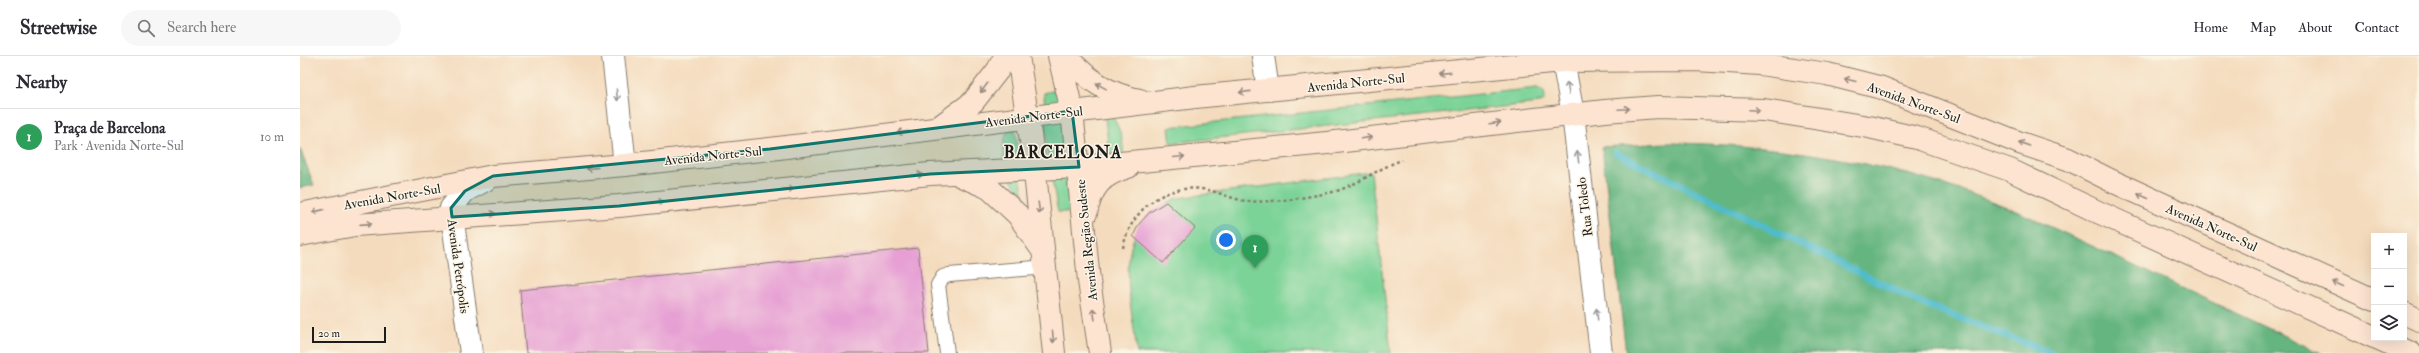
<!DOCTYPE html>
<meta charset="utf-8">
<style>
:root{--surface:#fff;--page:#f7f7f7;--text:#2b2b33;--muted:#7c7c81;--line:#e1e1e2;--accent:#1f6fb2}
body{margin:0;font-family:"IM FELL Double Pica",serif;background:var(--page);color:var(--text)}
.controls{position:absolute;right:12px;bottom:12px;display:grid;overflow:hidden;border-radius:0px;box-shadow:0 4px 16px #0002}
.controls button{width:36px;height:36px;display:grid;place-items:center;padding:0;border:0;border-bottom:1px solid var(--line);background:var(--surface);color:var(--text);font:20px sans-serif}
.scale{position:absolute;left:12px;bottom:10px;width:74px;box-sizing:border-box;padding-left:4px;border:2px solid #1c1c1c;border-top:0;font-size:11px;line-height:14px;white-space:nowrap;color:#1c1c1c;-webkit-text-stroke:3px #fcf5e5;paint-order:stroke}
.you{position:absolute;left:926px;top:184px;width:14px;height:14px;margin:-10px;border:3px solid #fff;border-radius:50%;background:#1a73e8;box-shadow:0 0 0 6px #1a73e833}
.badge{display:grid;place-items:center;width:26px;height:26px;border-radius:50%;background:var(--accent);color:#fff;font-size:13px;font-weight:700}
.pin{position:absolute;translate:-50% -33px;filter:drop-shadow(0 1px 2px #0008)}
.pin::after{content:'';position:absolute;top:21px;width:14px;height:12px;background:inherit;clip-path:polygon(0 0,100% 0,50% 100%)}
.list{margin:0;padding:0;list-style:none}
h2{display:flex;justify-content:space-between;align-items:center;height:52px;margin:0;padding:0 16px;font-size:17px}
h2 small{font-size:13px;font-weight:400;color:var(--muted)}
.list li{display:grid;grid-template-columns:26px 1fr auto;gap:12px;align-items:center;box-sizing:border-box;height:56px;padding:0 16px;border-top:1px solid var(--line)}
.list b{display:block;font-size:15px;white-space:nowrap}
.list p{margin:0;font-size:13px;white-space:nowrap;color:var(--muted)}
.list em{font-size:13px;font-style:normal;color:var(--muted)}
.icon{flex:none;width:22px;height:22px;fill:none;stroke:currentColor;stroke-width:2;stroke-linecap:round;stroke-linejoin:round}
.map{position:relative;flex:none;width:2119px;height:297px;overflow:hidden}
header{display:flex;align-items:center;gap:24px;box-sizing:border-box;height:56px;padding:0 20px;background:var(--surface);border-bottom:1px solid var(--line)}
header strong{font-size:19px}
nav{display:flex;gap:22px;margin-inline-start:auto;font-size:14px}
.search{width:280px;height:36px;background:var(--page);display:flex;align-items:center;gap:10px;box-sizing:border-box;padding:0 14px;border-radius:22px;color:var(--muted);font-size:15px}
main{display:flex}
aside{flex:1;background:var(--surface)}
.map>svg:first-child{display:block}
.green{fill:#7cd398;stroke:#4c785a}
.forest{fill:#65b580;stroke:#40684e}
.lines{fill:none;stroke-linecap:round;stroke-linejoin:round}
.stream{stroke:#4fbcca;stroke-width:7}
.building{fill:#e6a0d4}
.lane-casing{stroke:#887c6c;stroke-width:16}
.street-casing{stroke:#887c6c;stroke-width:24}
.secondary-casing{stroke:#887c6c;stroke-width:24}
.path{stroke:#887c6c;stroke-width:2.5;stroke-dasharray:3 3;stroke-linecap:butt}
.lane{stroke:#fff;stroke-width:14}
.street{stroke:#fff;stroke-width:22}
.secondary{stroke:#fde4d1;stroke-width:22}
.oneway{stroke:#988a80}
.oneway2{stroke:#999}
.marked{fill:#0f766e;fill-opacity:0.2;stroke:#0f766e;stroke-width:3;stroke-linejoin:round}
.labels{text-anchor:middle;stroke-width:3;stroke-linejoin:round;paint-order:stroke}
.street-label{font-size:13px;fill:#1c1c1c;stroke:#fcf5e5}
.district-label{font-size:17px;font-weight:bold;letter-spacing:1px;fill:#1c1c1c;stroke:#fcf5e5}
</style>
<header>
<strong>Streetwise</strong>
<div class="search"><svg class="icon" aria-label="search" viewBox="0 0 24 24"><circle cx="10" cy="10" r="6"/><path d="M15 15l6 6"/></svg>Search here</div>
<nav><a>Home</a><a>Map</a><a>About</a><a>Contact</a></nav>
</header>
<main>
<aside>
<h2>Nearby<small></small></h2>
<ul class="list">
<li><span class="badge" style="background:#2e9e5b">1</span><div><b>Praça de Barcelona</b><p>Park · Avenida Norte-Sul</p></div><em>10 m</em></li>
</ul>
</aside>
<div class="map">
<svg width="2119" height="297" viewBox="0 0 2119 297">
<rect width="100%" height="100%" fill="#fcf5e5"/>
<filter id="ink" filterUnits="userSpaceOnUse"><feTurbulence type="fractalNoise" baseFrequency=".025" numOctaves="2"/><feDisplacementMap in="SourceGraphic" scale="8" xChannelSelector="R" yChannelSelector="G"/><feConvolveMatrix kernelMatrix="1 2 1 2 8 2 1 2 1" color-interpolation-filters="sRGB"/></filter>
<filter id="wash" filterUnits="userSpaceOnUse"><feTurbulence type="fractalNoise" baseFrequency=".012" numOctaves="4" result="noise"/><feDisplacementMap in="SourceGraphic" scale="16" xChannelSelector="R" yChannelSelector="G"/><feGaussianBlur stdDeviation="0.9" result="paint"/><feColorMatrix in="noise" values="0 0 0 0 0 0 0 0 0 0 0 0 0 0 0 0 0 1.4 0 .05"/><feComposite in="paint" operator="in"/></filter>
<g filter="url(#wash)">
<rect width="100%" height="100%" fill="#f4dbbd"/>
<path class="green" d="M1237,32L1244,35L1245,42L1243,46L1239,47L871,87L869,71Z
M756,34H769L771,156H758L747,97L744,37Z
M803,49C826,73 829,101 814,130Z
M714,60L719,114L724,141C701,117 697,89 714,60Z
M1071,116L1091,297H837C831,239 807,168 878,142Z"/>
<path class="forest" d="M1366,87C1493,88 1599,108 1717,155L2021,297H1326L1302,91Z
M0,93L14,129L0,132Z"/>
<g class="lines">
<path class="stream" d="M1316,97L1619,246L1751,297"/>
</g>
<g id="blocks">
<path class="building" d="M866,146L895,172L863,207L833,180L839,168L850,156Z
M618,192L629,297H226L220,234Z"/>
</g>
</g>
<g filter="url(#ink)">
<use href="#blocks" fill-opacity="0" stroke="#887c6c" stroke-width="1"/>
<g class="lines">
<defs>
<path id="lane" d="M647,297L638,229L643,221L649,219L747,211"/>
<path id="street" d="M313,0L325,109
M963,0L968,34
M1275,0L1263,5L1273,58L1301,297
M171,297L151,152L165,135L189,122"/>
<path id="secondary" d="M718,0L733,98L754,297
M759,0L772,55L789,225L800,297
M766,0C788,24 807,38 840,44
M639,71L673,46L698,14L705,0
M661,120L689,132L718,159L743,195
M786,157C792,130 801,119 828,111
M0,158L193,120L325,109L470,93L895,41L1263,5L1396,4L1460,8L1527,18L1582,32L1720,87L1768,103L1812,125L2074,244
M0,179L55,169L319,150L630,118L779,111L1027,87L1305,55L1358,51L1464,54L1569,71L1617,82L1710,114L1798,156L2074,281
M2104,257L2119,264
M2077,282L2111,297"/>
</defs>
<use href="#lane" class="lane-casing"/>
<use href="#street" class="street-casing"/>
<use href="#secondary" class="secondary-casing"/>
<path class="path" d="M823,192C830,154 864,128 902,133C918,135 931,143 946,145C972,147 1003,142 1028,137C1053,133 1077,112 1102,104"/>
<use href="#lane" class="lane"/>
<use href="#street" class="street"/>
<use href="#secondary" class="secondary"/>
</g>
<defs><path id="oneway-shaft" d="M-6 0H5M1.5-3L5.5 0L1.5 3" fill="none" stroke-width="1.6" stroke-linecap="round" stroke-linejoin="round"/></defs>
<g class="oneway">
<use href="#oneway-shaft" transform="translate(1145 17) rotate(174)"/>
<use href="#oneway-shaft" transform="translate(1550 24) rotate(-166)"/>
<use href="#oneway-shaft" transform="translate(801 30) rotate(-151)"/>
<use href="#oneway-shaft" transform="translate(684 32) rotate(127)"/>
<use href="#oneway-shaft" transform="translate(945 36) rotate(174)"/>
<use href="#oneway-shaft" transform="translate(1324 53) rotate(-3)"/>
<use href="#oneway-shaft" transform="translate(1454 54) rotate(3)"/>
<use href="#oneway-shaft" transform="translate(1195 67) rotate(-7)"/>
<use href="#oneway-shaft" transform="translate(603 76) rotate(173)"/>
<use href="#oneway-shaft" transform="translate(1066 82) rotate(-7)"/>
<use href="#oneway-shaft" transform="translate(1724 88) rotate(-161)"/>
<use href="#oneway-shaft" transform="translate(879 101) rotate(-5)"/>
<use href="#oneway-shaft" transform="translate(292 112) rotate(175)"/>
<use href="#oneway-shaft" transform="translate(617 119) rotate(-6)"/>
<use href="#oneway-shaft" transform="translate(488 133) rotate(-6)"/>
<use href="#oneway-shaft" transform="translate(1843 140) rotate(-156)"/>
<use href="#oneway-shaft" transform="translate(358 146) rotate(-6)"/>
<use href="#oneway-shaft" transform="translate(739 152) rotate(82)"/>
<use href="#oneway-shaft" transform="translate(18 155) rotate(167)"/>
<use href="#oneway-shaft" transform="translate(190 158) rotate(-4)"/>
<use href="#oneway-shaft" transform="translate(66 168) rotate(-4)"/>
<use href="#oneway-shaft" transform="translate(2038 228) rotate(-156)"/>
<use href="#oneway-shaft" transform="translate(794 258) rotate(-99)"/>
<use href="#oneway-shaft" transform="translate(753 281) rotate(85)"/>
</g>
<g class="oneway2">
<use href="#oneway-shaft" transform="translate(1268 32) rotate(-100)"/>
<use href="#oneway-shaft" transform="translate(317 39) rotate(84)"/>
<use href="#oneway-shaft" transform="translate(1278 101) rotate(-97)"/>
<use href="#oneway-shaft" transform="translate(1297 258) rotate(-97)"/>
</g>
</g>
<path class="marked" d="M772,55L779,111L630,118L319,150L152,161L151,152L165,135L193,120L470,93Z"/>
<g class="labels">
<g class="street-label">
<text transform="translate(1056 26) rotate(-6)" y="5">Avenida Norte-Sul</text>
<text transform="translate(1614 46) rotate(20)" y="5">Avenida Norte-Sul</text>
<text transform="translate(734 60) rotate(-7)" y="5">Avenida Norte-Sul</text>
<text transform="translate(413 99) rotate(-6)" y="5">Avenida Norte-Sul</text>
<text transform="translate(92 140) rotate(-10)" y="5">Avenida Norte-Sul</text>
<text transform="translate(1284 151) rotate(-97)" y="5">Rua Toledo</text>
<text transform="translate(1912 171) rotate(24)" y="5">Avenida Norte-Sul</text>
<text transform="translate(786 184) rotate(-96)" y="5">Avenida Região Sudeste</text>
<text transform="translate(159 210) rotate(82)" y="5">Avenida Petrópolis</text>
</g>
<g class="district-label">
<text x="763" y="102">BARCELONA</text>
</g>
</g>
</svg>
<div class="controls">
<button>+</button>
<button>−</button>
<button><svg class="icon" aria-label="layers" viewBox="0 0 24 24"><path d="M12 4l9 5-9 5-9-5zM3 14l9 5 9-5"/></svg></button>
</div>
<div class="scale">20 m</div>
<div class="you"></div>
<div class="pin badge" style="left:955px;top:212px;background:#2e9e5b">1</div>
</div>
</main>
